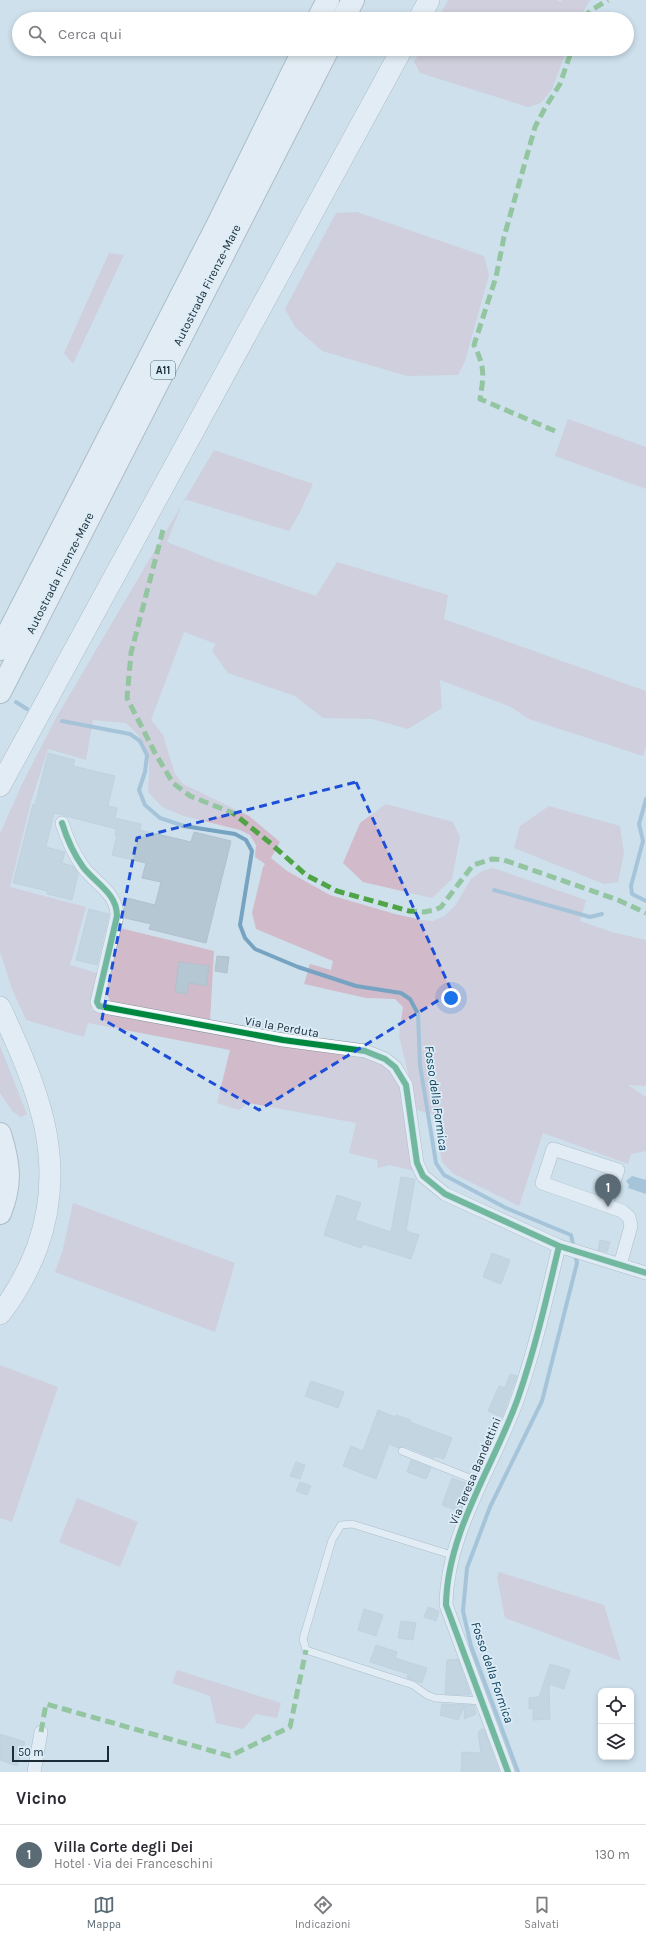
<!DOCTYPE html>
<html lang="it">
<meta charset="utf-8">
<style>
:root{--surface:#fff;--page:#f7f7f7;--text:#2b2b33;--muted:#7c7c81;--line:#e1e1e2;--accent:#5a6b76}
body{margin:0;font-family:Karla,sans-serif;background:var(--page);color:var(--text)}
.controls{position:absolute;right:12px;bottom:12px;display:grid;overflow:hidden;border-radius:8px;box-shadow:0 2px 6px #0003}
.controls button{width:36px;height:36px;display:grid;place-items:center;padding:0;border:0;border-bottom:1px solid var(--line);background:var(--surface);color:var(--text);font:20px sans-serif}
.scale{position:absolute;left:12px;bottom:10px;width:97px;box-sizing:border-box;padding-left:4px;border:2px solid #1c2c37;border-top:0;font-size:11px;line-height:14px;white-space:nowrap;color:#1c2c37;-webkit-text-stroke:3px #dcedf8;paint-order:stroke}
.you{position:absolute;left:451px;top:998px;width:14px;height:14px;margin:-10px;border:3px solid #fff;border-radius:50%;background:#1a73e8;box-shadow:0 0 0 6px #1a73e833}
.badge{display:grid;place-items:center;width:26px;height:26px;border-radius:50%;background:var(--accent);color:#fff;font-size:13px;font-weight:700}
.pin{position:absolute;translate:-50% -33px;filter:drop-shadow(0 1px 2px #0008)}
.pin::after{content:'';position:absolute;top:21px;width:14px;height:12px;background:inherit;clip-path:polygon(0 0,100% 0,50% 100%)}
.list{margin:0;padding:0;list-style:none}
h2{display:flex;justify-content:space-between;align-items:center;height:52px;margin:0;padding:0 16px;font-size:17px}
h2 small{font-size:13px;font-weight:400;color:var(--muted)}
.list li{display:grid;grid-template-columns:26px 1fr auto;gap:12px;align-items:center;box-sizing:border-box;height:60px;padding:0 16px;border-top:1px solid var(--line)}
.list b{display:block;font-size:15px;white-space:nowrap}
.list p{margin:0;font-size:13px;white-space:nowrap;color:var(--muted)}
.list em{font-size:13px;font-style:normal;color:var(--muted)}
.icon{flex:none;width:22px;height:22px;fill:none;stroke:currentColor;stroke-width:2;stroke-linecap:round;stroke-linejoin:round}
.map{position:relative;flex:none;width:646px;height:1772px;overflow:hidden}
.search{position:absolute;background:var(--surface);box-shadow:0 2px 6px #0003;left:12px;right:12px;top:12px;height:44px;display:flex;align-items:center;gap:10px;box-sizing:border-box;padding:0 14px;border-radius:22px;color:var(--muted);font-size:15px}
.sheet{height:112px;background:var(--surface)}
nav{display:flex;justify-content:space-around;align-items:center;box-sizing:border-box;height:56px;border-top:1px solid var(--line);background:var(--surface);font-size:11px;color:var(--muted)}
nav a{display:grid;justify-items:center;gap:2px}
nav .on{color:var(--accent)}
.map>svg:first-child{display:block}
.green{fill:#d1bac9}
.water{fill:#75a3c1}
.lines{fill:none;stroke-linecap:round;stroke-linejoin:round}
.stream{stroke:#75a3c1;stroke-width:4}
.building{fill:#b4c7d3;stroke:#b1c1cc}
.lane-casing{stroke:#85949e;stroke-width:8}
.street-casing{stroke:#85949e;stroke-width:14}
.primary-casing{stroke:#85949e;stroke-width:22}
.highway-casing{stroke:#85949e;stroke-width:24}
.lane{stroke:#f8fafc;stroke-width:7}
.street{stroke:#f8fafc;stroke-width:13}
.primary{stroke:#f8fafc;stroke-width:21}
.highway{stroke:#f8fafc;stroke-width:22}
.quiet{stroke:#4fa445;stroke-width:5;stroke-dasharray:10 5;stroke-linecap:butt}
.cycleway-casing{stroke:#dcedf8;stroke-width:8}
.cycleway{stroke:#00873e;stroke-width:6}
.marked{fill:none;stroke:#1d4ed8;stroke-width:3;stroke-dasharray:8 5;stroke-linejoin:round}
.labels{text-anchor:middle;stroke-width:3.5;stroke-linejoin:round;paint-order:stroke}
.shield{fill:#dcedf8;stroke:#566671;stroke-width:1}
.shield-label{font-size:11px;font-weight:bold;fill:#1c2c37}
.street-label{font-size:12px;fill:#1c2c37;stroke:#dcedf8}
.water-label{font-size:13px;font-style:italic;fill:#073954;stroke:#dcedf8}
</style>
<div class="map">
<svg width="646" height="1772" viewBox="0 0 646 1772">
<rect width="100%" height="100%" fill="#cee0ec"/>
<path class="green" d="M448,0H556L561,2L562,0H590L579,19H438Z
M421,49H567L552,89L541,103L528,107L420,73L414,62Z
M357,212L484,256L489,275L465,361L458,375L407,376L322,351L296,328L285,309L336,213Z
M109,253L124,255L73,364L64,353Z
M568,419L646,447V489L555,456Z
M214,450L313,484L300,512L289,531L184,499L167,542L215,561L316,596L337,562L448,595L444,619L646,691V747L643,756L529,719L511,707L440,680L442,708L408,729L372,719L323,718L295,696L228,673L212,651L216,644L184,632L151,720L163,735L175,774L183,784L249,816L280,842L271,858L287,871L330,895L395,914L422,920L433,921L444,916L455,906L471,879L482,871L493,868L586,900L580,921L612,932L646,940V1083L645,1086L628,1085L646,1097V1151L631,1154L628,1164L543,1133L519,1206L454,1174L442,1162L434,1115L417,1110L399,1036L403,1007L395,999L366,998L304,984L310,964L331,970L333,961L256,929L252,913L263,867L265,864L255,857L256,845L250,835L240,830L184,816L162,807L148,792C150,758 152,747 126,723L93,720L86,760L48,749L31,802L10,887L86,907L70,965L100,974L91,1010L372,1059C381,1062 389,1065 395,1074C408,1094 410,1146 414,1171L389,1165L378,1168L377,1160L349,1153L356,1123L249,1103L239,1110L217,1103L230,1050L88,1023L84,1037L26,1020L12,989L0,952V834L23,782L57,716Z
M386,804L453,822L460,837L452,879L432,898L363,882L343,863L360,823Z
M549,806L620,826L624,853L618,882L604,884L514,848L520,826Z
M120,928L214,951L210,1021L116,1005L110,1001L106,991Z
M0,1046L27,1114L21,1117L12,1111L0,1093Z
M73,1203L235,1263L215,1332L55,1272L63,1249Z
M0,1365L58,1387L12,1522L0,1518Z
M77,1498L138,1522L120,1567L59,1542Z
M499,1572L604,1605L621,1661L505,1618L497,1577Z
M177,1670L281,1703L277,1718L256,1714L243,1729L216,1723L210,1696L172,1683Z"/>
<path class="water" d="M632,1176L646,1180V1194L628,1188L629,1185L626,1181Z"/>
<g class="lines">
<path class="stream" d="M16,702L27,709
M62,721L130,734L140,741L147,755L145,772L139,790L145,805L160,818L184,826L235,834L246,840L252,851L240,925L245,938L255,949L298,967L356,986L401,993L410,999L418,1014L420,1065L436,1163L444,1175L506,1208L571,1235L577,1263L542,1401L490,1507L467,1568L463,1611L471,1646L518,1772
M646,799L639,824L643,841L631,886L632,894L646,901
M494,890L590,917L602,914"/>
</g>
<path class="building" d="M48,753L75,760L73,766L115,776L108,806L117,808L115,818L141,824L140,830L191,842L194,832L231,841L206,943L149,929L151,924L125,918L124,910L127,898L155,905L161,882L142,878L146,863L112,855L117,835H115L116,829L54,813L46,847L65,852L62,863L73,866L78,874L72,900L47,894V891L13,883L33,804L35,805Z
M89,909L109,914L97,965L76,960Z
M217,956L229,957L227,973L215,971Z
M179,962L209,966L206,986L189,983L187,994L175,992Z
M401,1177L415,1179L406,1231L419,1235L411,1259L363,1244L361,1248L324,1235L337,1195L361,1203L355,1220L391,1232Z
M600,1240L610,1242L607,1252L598,1250Z
M492,1253L510,1260L501,1284L483,1277Z
M510,1374L517,1376L502,1417L488,1411L499,1386L505,1388Z
M311,1381L344,1392L338,1408L305,1396Z
M378,1410L395,1417L396,1415L411,1420L410,1422L452,1438L444,1459L435,1456L434,1458L404,1446L398,1448L389,1444L376,1479L343,1466L351,1446L363,1451Z
M411,1460L431,1468L426,1479L407,1472Z
M296,1462L305,1465L300,1479L290,1476Z
M452,1478L471,1485L460,1512L442,1505Z
M300,1482L311,1486L307,1495L296,1491Z
M428,1607L439,1611L436,1621L424,1617Z
M364,1609L383,1615L376,1636L358,1630Z
M401,1621L416,1623L413,1640L398,1638Z
M376,1645L397,1652L395,1658L427,1668L422,1683L407,1678L408,1674L370,1662Z
M458,1659L470,1694V1695L445,1694L447,1660Z
M550,1664L570,1670L564,1689L549,1684L550,1719L533,1720V1708L529,1709V1698L539,1697Z
M442,1704L474,1705L476,1714L464,1719L465,1706L458,1720L440,1715Z
M481,1729H484L499,1772H461L462,1752L481,1753L478,1733Z
M0,1734L25,1742L17,1766L0,1760Z"/>
<g class="lines">
<defs>
<path id="lane" d="M402,1451L482,1483
M455,1556L352,1524L341,1525L332,1540L303,1639L306,1650L413,1685L427,1695L435,1698L482,1701"/>
<path id="street" d="M62,823C67,839 73,853 83,867C95,883 117,893 117,916L97,1002L99,1006L283,1040L365,1051L385,1059L395,1067L406,1085L417,1163L423,1176L445,1194L559,1246L646,1273
M606,1205L618,1170L553,1149L542,1183L622,1211L629,1217L631,1226L620,1265
M34,1772L41,1732
M508,1772L446,1605C447,1531 494,1466 518,1398C535,1349 547,1297 559,1246"/>
<path id="primary" d="M419,19L429,0
M0,786L402,49
M0,1007C37,1087 69,1160 37,1248C28,1271 16,1294 0,1314"/>
<path id="highway" d="M318,19L328,0
M343,19L353,0
M0,649L218,224L304,49
M0,692L328,49
M0,1134C9,1163 12,1183 0,1213"/>
</defs>
<use href="#lane" class="lane-casing"/>
<use href="#street" class="street-casing"/>
<use href="#primary" class="primary-casing"/>
<use href="#highway" class="highway-casing"/>
<use href="#lane" class="lane"/>
<use href="#street" class="street"/>
<use href="#primary" class="primary"/>
<use href="#highway" class="highway"/>
<path class="quiet" d="M584,19L590,11L608,0
M555,431L480,399C484,375 485,367 474,345L496,277L504,237L535,127L545,108L560,84L572,49
M163,530L131,653L127,698L155,753L173,783L190,796L233,813L269,842L306,875L337,891L409,911L424,912L435,910L441,907L473,865L492,859L504,860L618,900L646,913
M41,1732L46,1704L230,1756L290,1727L306,1650"/>
<defs>
<path id="cycleway" d="M62,823C67,839 73,853 83,867C95,883 117,893 117,916L97,1002L99,1006L283,1040L365,1051L385,1059L395,1067L406,1085L417,1163L423,1176L445,1194L559,1246L646,1273
M508,1772L446,1605C447,1531 494,1466 518,1398C535,1349 547,1297 559,1246"/>
</defs>
<use href="#cycleway" class="cycleway-casing"/>
<use href="#cycleway" class="cycleway"/>
</g>
<path d="M0 0H646V1772H0ZM356,782L452,992L259,1110L102,1019L137,838Z" fill="#cee0ec" fill-opacity=".55" fill-rule="evenodd"/>
<path class="marked" d="M356,782L452,992L259,1110L102,1019L137,838Z"/>
<g class="labels">
<rect class="shield" x="151" y="361" width="24" height="18" rx="3"/>
<g class="shield-label">
<text x="163" y="374">A11</text>
</g>
<g class="street-label">
<text transform="translate(207 285) rotate(-63)" y="4">Autostrada Firenze-Mare</text>
<text transform="translate(60 573) rotate(-63)" y="4">Autostrada Firenze-Mare</text>
<text transform="translate(282 1027) rotate(10)" y="4">Via la Perduta</text>
<text transform="translate(475 1471) rotate(-67)" y="4">Via Teresa Bandettini</text>
</g>
<g class="water-label">
<text transform="translate(437 1098) rotate(82)" y="5">Fosso della Formica</text>
<text transform="translate(493 1672) rotate(71)" y="5">Fosso della Formica</text>
</g>
</g>
</svg>
<div class="controls">
<button><svg class="icon" aria-label="locate" viewBox="0 0 24 24"><circle cx="12" cy="12" r="6"/><path d="M12 2v4M12 18v4M2 12h4M18 12h4"/></svg></button>
<button><svg class="icon" aria-label="layers" viewBox="0 0 24 24"><path d="M12 4l9 5-9 5-9-5zM3 14l9 5 9-5"/></svg></button>
</div>
<div class="scale">50 m</div>
<div class="you"></div>
<div class="pin badge" style="left:608px;top:1207px">1</div>
<div class="search"><svg class="icon" aria-label="search" viewBox="0 0 24 24"><circle cx="10" cy="10" r="6"/><path d="M15 15l6 6"/></svg>Cerca qui</div>
</div>
<section class="sheet">
<h2>Vicino<small></small></h2>
<ul class="list">
<li><span class="badge">1</span><div><b>Villa Corte degli Dei</b><p>Hotel · Via dei Franceschini</p></div><em>130 m</em></li>
</ul>
</section>
<nav>
<a class="on"><svg class="icon" aria-label="map" viewBox="0 0 24 24"><path d="M3 6l6-2 6 2 6-2v14l-6 2-6-2-6 2zM9 4v14M15 6v14"/></svg>Mappa</a>
<a><svg class="icon" aria-label="directions" viewBox="0 0 24 24"><path d="M12 3l9 9-9 9-9-9zM9 14v-3h6M13 9l2 2-2 2"/></svg>Indicazioni</a>
<a><svg class="icon" aria-label="saved" viewBox="0 0 24 24"><path d="M7 4h10v16l-5-4-5 4z"/></svg>Salvati</a>
</nav>
